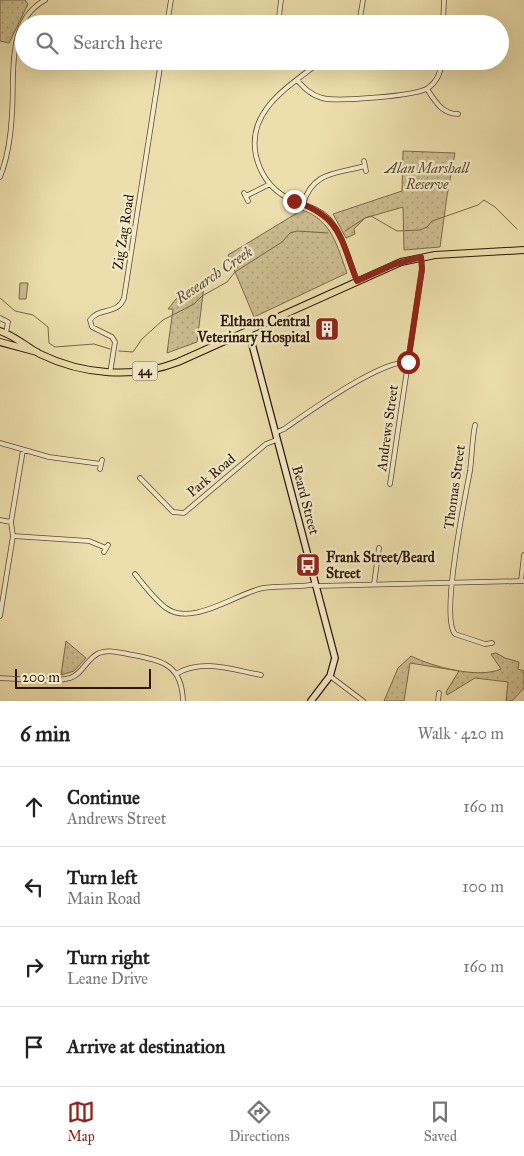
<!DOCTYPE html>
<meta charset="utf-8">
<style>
:root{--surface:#fff;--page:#f6f6f6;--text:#222;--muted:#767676;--line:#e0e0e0;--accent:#8f2418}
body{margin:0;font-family:"IM FELL Great Primer",serif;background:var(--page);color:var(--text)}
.scale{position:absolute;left:15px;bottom:12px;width:136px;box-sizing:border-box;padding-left:5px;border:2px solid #2d1504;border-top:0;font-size:14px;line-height:18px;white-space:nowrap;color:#2d1504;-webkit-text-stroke:4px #f3eaca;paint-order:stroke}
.stop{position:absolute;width:15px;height:15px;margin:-11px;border:4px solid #8f2418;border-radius:50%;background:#fff}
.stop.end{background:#8f2418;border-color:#fff;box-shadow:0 1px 5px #0008}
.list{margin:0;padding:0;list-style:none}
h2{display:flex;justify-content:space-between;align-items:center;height:65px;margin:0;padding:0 20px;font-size:21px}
h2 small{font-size:16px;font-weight:400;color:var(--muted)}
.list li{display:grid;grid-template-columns:32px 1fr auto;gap:15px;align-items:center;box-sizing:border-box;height:80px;padding:0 20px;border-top:1px solid var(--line)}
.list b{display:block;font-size:19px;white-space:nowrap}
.list p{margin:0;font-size:16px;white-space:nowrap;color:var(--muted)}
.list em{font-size:16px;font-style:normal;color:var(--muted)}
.icon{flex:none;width:28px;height:28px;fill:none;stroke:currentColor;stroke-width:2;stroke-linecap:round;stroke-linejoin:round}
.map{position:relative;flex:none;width:524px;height:701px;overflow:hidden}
.search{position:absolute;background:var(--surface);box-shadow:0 5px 20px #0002;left:15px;right:15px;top:15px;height:55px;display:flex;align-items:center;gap:12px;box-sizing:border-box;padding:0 18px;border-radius:28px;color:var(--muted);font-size:19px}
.sheet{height:385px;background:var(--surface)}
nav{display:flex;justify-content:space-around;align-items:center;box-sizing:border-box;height:70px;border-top:1px solid var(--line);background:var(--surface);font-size:14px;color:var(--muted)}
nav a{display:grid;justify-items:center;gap:2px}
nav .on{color:var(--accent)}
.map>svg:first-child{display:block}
.park{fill:url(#park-dots);stroke:#7c694a}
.pitch{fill:#ccbd90;stroke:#7c694a}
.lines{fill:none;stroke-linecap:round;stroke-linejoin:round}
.stream{stroke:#796547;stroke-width:1}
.street-casing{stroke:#5d482e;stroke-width:5.5}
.secondary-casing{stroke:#2d1504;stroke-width:8}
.primary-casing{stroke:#2d1504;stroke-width:8}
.street{stroke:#f3eaca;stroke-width:4}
.secondary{stroke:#f3eaca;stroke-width:5.5}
.primary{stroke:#eddfad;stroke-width:6}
.route{stroke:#8f2418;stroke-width:6}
.labels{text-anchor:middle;stroke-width:4.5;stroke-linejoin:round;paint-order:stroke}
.shield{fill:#f3eaca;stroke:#68553f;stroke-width:1}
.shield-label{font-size:12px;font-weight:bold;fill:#2d1504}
.park-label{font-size:14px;font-style:italic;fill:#5d472e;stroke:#f3eaca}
.street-label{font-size:14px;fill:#2d1504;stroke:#f3eaca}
.poi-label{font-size:14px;font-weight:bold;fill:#2d1504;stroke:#f3eaca;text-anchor:end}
.water-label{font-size:15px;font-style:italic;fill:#604a31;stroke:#f3eaca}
</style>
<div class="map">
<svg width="524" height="701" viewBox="0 0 524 701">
<defs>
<pattern id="park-dots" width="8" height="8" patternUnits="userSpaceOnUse" patternTransform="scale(1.25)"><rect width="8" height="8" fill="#ccbd90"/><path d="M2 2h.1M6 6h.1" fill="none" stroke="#b0a27b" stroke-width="1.8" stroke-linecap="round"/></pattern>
</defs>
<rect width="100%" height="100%" fill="#eddfad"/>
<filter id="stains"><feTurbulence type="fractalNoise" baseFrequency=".004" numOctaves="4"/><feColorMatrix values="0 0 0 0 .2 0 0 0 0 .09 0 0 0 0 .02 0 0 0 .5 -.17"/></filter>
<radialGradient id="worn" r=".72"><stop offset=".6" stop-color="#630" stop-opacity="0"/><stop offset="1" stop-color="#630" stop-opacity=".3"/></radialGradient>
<path class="park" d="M0,0H25L28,4L9,43L0,41Z
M403,151L455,153L447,196L440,247L404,250L403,207L365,218L354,229L355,234L346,238L333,214L402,191Z
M302,210C332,220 337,246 347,273L254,317L228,255Z
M205,278L197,342L167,353L173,309H168L176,299Z
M66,641L86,658L74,671L61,675Z
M496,653L505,658L519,662L518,669L524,671V688L512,701H506L508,682L475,678L447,695L446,692L459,671L410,663L404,701H384L398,668L411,656C433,667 479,679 501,669L491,654Z"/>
<path class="pitch" d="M20,283H28L26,299H19Z"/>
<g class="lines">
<path class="stream" d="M345,231L365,218L371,216L397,231L420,230L427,227L432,221L478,205L484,200L495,207L517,229
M0,298L15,311L33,315L48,327L49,343L55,347L94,344L110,349
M119,351L133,352L142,339L163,320L194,304L202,296L227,282L235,272L282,242L290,233L297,231L328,233"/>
<defs>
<path id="street" d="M279,17L281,0
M167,24L171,0
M359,24L363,0
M443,24L444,0
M321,61C290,86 246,110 256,156C260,172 268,185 281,194C296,205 315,205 328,218C343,234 349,261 357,281
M297,80C304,88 311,95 322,98C336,102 417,96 428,88C437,82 441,71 442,61
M427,89C435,101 442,114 458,114
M364,161L366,171
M0,177C8,157 11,134 12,113C15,76 5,22 45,0
M244,193L248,201
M246,196L270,184
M303,204C313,171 336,174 365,166
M0,318L8,322L6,333
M110,373L115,342L112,337L92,327L90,320C99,307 118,315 124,298L161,61
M475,425C472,440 472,456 470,471C465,498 440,617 455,634L485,644L492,643
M275,433L284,429C309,412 379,361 408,362
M0,443L49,457L101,464
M100,469L102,460
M140,478L173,512L184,513L266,444L276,440
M390,484L422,269L421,257
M0,520L11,522
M13,536L89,541L106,548
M104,552L108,545
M135,574C144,585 154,599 166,608C192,627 235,594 263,588C280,585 298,588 316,584
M521,581L524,555
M374,584L379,548
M317,586L524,581
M0,616L13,536L11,522L23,450
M176,674C202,658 233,670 261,675
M330,676L363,701
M0,678C19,679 52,683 70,678C83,674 86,659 99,653C110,649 121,653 133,655C163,661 182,665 183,701
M438,701L439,693"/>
<path id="secondary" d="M248,329L335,658L330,676L311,701"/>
<path id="primary" d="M0,331C16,336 26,347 40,354C83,375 134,379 178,362L401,262L435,255L524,250
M0,342L37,352"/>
</defs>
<use href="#street" class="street-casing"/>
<use href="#secondary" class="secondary-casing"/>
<use href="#primary" class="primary-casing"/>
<use href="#street" class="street"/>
<use href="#secondary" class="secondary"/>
<use href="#primary" class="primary"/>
</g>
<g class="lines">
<path class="route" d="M294,201C341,217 340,237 357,281L395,264L421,257L422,269L408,362"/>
</g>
<defs>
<symbol id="building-square" viewBox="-11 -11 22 22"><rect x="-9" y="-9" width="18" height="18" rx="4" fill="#8f2418" stroke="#f3eaca"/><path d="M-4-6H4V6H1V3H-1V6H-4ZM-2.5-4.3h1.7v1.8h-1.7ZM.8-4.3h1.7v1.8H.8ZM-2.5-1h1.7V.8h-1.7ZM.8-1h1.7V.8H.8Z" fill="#fff"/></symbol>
<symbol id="bus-square" viewBox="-11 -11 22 22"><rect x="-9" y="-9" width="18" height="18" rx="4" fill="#8f2418" stroke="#f3eaca"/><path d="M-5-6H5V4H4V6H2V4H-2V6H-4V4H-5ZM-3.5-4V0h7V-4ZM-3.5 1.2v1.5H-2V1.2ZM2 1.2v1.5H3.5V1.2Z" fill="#fff"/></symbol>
</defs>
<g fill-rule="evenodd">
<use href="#building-square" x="313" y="315" width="28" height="28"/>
<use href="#bus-square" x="294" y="551" width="28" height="28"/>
</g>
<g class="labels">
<rect class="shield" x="132.5" y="361.5" width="25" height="19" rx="4"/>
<g class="shield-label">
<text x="145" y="375">44</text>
</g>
<g class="park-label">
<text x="427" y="173">Alan Marshall<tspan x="427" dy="16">Reserve</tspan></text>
</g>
<g class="street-label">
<text transform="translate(123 232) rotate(-81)" y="5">Zig Zag Road</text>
<text transform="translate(387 428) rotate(-82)" y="5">Andrews Street</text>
<text transform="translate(211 475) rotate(-40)" y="5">Park Road</text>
<text transform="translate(454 487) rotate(-82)" y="5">Thomas Street</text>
<text transform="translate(306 500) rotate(75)" y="5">Beard Street</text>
</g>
<g class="poi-label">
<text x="310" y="326">Eltham Central<tspan x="310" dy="16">Veterinary Hospital</tspan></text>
<text x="326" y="562" text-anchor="start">Frank Street/Beard<tspan x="326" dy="16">Street</tspan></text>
</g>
<g class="water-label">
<text transform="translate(214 275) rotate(-34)" y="5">Research Creek</text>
</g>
</g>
<rect width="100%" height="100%" filter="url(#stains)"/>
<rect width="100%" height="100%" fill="url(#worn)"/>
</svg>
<div class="scale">200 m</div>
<div class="stop" style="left:408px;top:362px"></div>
<div class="stop end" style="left:294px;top:201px"></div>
<div class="search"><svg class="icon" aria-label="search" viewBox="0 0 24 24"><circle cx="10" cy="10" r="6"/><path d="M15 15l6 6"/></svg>Search here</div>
</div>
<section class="sheet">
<h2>6 min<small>Walk · 420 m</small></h2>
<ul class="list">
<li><svg class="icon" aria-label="ahead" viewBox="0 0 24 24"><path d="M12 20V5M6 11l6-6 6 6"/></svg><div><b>Continue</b><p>Andrews Street</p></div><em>160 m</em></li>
<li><svg class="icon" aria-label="left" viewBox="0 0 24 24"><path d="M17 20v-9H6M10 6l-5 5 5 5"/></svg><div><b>Turn left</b><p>Main Road</p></div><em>100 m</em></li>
<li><svg class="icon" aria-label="right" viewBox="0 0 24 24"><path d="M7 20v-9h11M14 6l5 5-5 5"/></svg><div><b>Turn right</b><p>Leane Drive</p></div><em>160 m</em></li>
<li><svg class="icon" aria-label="arrive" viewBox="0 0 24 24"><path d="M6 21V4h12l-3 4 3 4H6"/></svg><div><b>Arrive at destination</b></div></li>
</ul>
</section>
<nav>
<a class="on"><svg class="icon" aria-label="map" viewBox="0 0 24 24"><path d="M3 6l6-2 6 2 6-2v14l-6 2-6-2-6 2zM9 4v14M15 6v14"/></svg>Map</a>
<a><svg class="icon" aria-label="directions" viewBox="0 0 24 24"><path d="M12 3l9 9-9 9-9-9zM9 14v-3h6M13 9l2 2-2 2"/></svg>Directions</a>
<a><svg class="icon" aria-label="saved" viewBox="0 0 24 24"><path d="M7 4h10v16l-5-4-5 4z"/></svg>Saved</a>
</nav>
